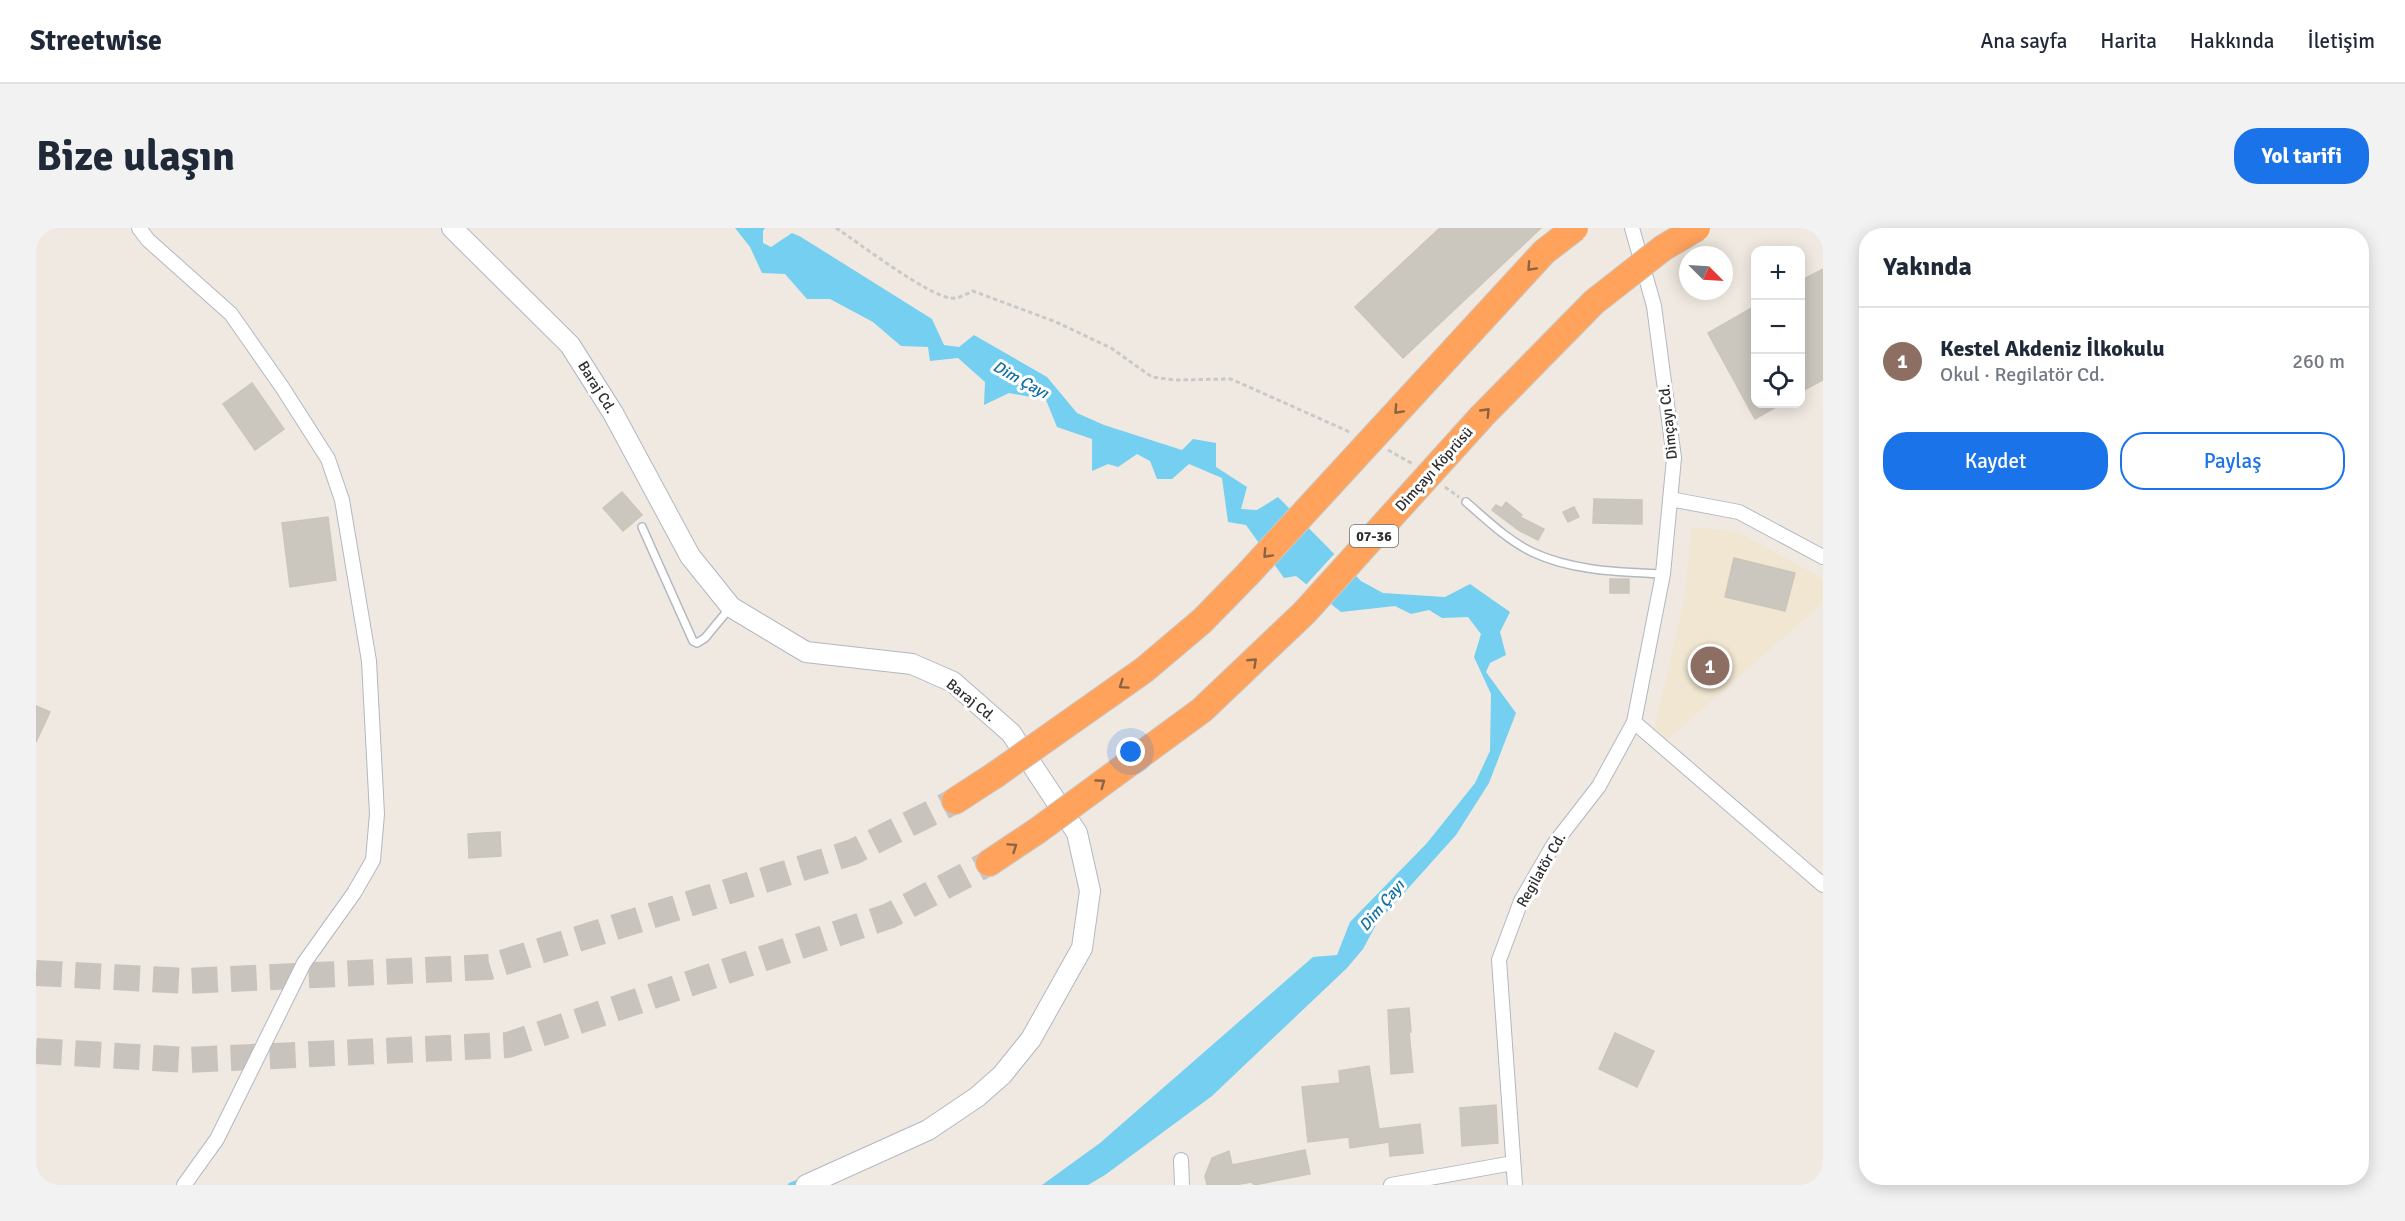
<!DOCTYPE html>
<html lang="tr">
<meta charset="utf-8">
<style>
:root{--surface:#fff;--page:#f2f2f3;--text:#1f2937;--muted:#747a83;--line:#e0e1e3;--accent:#1a73e8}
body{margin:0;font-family:Signika,sans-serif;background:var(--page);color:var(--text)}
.controls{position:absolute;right:18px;top:18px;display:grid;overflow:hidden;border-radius:12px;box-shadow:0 3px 15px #0003}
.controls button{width:54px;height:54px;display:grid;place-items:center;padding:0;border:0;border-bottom:2px solid var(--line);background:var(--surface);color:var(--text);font:30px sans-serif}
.compass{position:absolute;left:1643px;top:18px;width:54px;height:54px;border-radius:50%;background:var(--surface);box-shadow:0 3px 15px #0003;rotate:114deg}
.you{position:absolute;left:1095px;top:524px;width:21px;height:21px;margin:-15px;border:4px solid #fff;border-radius:50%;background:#1a73e8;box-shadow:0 0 0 9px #1a73e833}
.badge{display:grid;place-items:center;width:39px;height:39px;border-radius:50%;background:var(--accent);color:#fff;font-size:20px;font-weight:700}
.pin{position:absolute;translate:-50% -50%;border:3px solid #fff;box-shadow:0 2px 6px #0006}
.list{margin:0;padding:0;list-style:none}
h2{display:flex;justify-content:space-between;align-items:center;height:78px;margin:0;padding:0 24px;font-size:26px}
h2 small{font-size:20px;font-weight:400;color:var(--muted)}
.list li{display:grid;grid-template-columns:39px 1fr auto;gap:18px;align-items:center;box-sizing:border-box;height:108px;padding:0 24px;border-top:2px solid var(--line)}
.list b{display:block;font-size:22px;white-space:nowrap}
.list p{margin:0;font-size:20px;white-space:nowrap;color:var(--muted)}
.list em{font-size:20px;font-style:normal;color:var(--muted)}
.actions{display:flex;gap:12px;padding:18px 24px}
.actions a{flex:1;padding:14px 0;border:2px solid var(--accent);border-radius:24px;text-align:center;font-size:21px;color:var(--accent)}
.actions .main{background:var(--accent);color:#fff}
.icon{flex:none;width:33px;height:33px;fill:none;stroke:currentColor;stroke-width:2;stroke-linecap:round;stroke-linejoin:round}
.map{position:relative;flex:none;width:1787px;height:957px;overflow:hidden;border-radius:24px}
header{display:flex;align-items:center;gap:36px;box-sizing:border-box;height:84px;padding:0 30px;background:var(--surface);border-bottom:2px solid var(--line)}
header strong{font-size:28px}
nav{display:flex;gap:33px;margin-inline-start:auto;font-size:21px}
.intro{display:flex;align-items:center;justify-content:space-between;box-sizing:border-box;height:144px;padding:0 36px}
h1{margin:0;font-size:42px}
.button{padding:15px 27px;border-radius:24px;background:var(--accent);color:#fff;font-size:21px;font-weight:700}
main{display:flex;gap:36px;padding:0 36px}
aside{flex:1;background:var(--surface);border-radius:24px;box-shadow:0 3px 15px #0003}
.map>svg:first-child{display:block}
.education{fill:#f0e6d1}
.water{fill:#75cff0}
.pier{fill:#efe9e1}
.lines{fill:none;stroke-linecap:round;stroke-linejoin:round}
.stream{stroke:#75cff0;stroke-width:4.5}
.building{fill:#cbc7bf;stroke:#cbc5ba;stroke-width:1.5}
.highway-tunnel{stroke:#c8c4bd;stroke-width:26;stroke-dasharray:26 13;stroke-linecap:butt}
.lane-casing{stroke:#b4b7c1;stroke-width:10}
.street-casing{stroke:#b4b7c1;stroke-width:16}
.secondary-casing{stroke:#b4b7c1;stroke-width:22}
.highway-casing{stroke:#c9c9c9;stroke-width:28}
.path{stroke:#c9c9c9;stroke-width:3;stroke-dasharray:4.5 3;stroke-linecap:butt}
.lane{stroke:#fff;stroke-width:7}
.street{stroke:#fff;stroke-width:14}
.secondary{stroke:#fff;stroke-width:20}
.highway{stroke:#ffa35c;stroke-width:26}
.highway-bridge-casing{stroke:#c9c9c9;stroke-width:28;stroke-linecap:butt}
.highway-bridge{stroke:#ffa35c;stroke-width:26}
.oneway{stroke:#8c6343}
.labels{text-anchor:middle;stroke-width:6;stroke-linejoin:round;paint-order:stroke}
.shield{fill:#fff;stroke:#6d6d6d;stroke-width:1.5}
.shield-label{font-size:14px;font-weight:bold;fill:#2e2e2e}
.street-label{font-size:15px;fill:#2e2e2e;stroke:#fff}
.water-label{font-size:16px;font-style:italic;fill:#0d6fa3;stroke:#fff}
</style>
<header>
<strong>Streetwise</strong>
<nav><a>Ana sayfa</a><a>Harita</a><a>Hakkında</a><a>İletişim</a></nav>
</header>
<div class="intro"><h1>Bize ulaşın</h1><a class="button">Yol tarifi</a></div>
<main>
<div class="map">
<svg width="1787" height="957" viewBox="0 0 1787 957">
<rect width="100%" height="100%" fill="#efe9e1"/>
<path class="education" d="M1656,299L1702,304L1787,351V375L1630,513L1618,502L1648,373Z"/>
<path class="water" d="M699,0H729L727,3V15L735,19L756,5L765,9L896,91L908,117L923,119L938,107L1011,149L1041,185L1068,197L1146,222L1157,211L1180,215V239L1211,259L1205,281L1221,282L1242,269L1325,353L1347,365L1409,369L1434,356L1474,384L1464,404L1470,427L1454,435L1450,444L1480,485L1453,555L1420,607L1341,695L1327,721L1311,740L1176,868L1069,947L1052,957H1006L1064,915L1277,729L1301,727L1314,694L1391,615L1439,555L1454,523L1455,466L1438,429L1445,406L1432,389L1406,390L1393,382L1375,386L1359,378L1305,384L1260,348L1248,350L1210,297L1192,294L1186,250L1153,236L1136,251H1121L1114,233L1101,226L1082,239L1072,236L1056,243V211L1021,199L1010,172L973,165L948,177L949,154L922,130L894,133L892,119L865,118L837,94L794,71H771L749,46L726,45L714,19Z"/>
<path class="pier" d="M1300,324L1322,346L1292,378L1268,359Z"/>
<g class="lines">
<path class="stream" d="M754,957L766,952"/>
</g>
<path class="building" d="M1404,0H1505L1367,130L1319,79Z
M1787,41V152L1764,164V53Z
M1719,78V176H1745L1719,191L1672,105Z
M216,155L248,201L219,222L187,176Z
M586,264L606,287L587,303L567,280Z
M1558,271L1606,272V296L1557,295Z
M1470,274L1486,287L1484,289L1508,301L1502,312L1484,303L1456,282L1460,277L1466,280Z
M1538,279L1543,289L1532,294L1527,284Z
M292,289L300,352L254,359L246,295Z
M1698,330L1759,345L1749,383L1689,369Z
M1574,351H1593V365H1574Z
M0,478L14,484L0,514Z
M464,604L465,628L433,630L432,606Z
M1373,780L1375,804H1373L1377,844L1355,846L1352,782Z
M1579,805L1618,823L1601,859L1563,841Z
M1333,838L1343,901L1384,896L1387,925L1354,928L1353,914L1314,920L1313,909L1272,914L1266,859L1304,855L1303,843Z
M1460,877L1462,915L1426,918L1424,880Z
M1269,922L1274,946L1218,957L1216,954L1198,957H1171L1169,948L1176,930L1193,923L1196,937Z"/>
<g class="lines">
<path class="highway-tunnel" d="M0,745L151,753L453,739L817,624L919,573
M0,823L152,832L472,817L853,688L953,635"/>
<defs>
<path id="lane" d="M1430,274C1450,291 1471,312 1496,324C1536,343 1583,344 1627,346
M606,299L657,413L661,415L669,410L693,381"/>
<path id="street" d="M103,0L112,12L195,86L246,159L292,231L306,272L333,433L341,586L337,632L318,665L268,735L181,911L148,957
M1634,271L1703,284L1787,329
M1598,494L1787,657
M1145,932L1146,957
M1355,957L1477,935
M1479,957L1463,732L1485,673L1518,616L1563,558L1598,494L1627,346L1638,230L1618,78L1596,0"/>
<path id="secondary" d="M416,0L534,117L577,185L654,328L695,379L770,424L876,436L917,454L975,505L1041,605L1054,663L1046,720L995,811L966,847L941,869L892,902L770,957"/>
<path id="highway" d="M919,573L959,547
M953,635L1001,603"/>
</defs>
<use href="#lane" class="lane-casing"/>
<use href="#street" class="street-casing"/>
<use href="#secondary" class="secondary-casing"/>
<use href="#highway" class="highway-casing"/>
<path class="path" d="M800,0C823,15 892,68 915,70C923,71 930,66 937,63L1020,94L1075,120L1116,149L1139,152L1195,151L1316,205
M1352,222L1377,236
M1409,259L1423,269"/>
<use href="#lane" class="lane"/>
<use href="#street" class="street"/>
<use href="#secondary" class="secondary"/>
<use href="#highway" class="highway"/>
<defs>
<path id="highway-bridge" d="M959,547L1108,442L1166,393L1211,347L1508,24L1539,0
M1001,603L1166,482L1269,384L1446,188L1558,74L1627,20L1661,0"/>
</defs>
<use href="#highway-bridge" class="highway-bridge-casing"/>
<use href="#highway-bridge" class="highway-bridge"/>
</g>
<defs><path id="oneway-chevron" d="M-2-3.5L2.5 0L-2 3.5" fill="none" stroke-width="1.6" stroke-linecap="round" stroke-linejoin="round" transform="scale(1.5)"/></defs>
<g class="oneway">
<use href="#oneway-chevron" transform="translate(1495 39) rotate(133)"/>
<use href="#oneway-chevron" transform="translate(1362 182) rotate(133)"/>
<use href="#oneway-chevron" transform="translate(1450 184) rotate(-46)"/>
<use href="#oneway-chevron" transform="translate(1231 326) rotate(133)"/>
<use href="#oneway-chevron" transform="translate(1217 434) rotate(-43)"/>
<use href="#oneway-chevron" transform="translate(1087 457) rotate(145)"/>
<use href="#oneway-chevron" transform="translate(1065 555) rotate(-36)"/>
<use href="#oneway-chevron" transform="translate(977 619) rotate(-34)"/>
</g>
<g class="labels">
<rect class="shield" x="1314" y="297" width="48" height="22" rx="4.5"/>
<g class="shield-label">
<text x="1338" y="313">07-36</text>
</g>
<g class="street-label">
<text transform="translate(561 159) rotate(58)" y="5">Baraj Cd.</text>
<text transform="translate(1632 194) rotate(-96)" y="5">Dimçayı Cd.</text>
<text transform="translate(1398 241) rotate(-48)" y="5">Dimçayı Köprüsü</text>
<text transform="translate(935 472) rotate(39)" y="5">Baraj Cd.</text>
<text transform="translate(1505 642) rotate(-60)" y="5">Regilatör Cd.</text>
</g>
<g class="water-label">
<text transform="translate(985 151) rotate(29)" y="6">Dim Çayı</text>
<text transform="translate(1345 677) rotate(-50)" y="6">Dim Çayı</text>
</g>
</g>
</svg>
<div class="controls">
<button>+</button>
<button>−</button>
<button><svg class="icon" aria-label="locate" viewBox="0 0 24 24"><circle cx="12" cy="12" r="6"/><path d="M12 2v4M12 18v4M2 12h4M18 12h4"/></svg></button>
</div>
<svg class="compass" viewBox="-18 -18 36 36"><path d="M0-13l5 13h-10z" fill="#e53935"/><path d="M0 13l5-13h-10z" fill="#747a83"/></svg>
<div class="you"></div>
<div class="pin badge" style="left:1674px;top:438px;background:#8d6e63">1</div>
</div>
<aside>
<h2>Yakında<small></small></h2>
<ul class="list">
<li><span class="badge" style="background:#8d6e63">1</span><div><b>Kestel Akdeniz İlkokulu</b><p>Okul · Regilatör Cd.</p></div><em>260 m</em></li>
</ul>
<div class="actions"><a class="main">Kaydet</a><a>Paylaş</a></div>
</aside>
</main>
